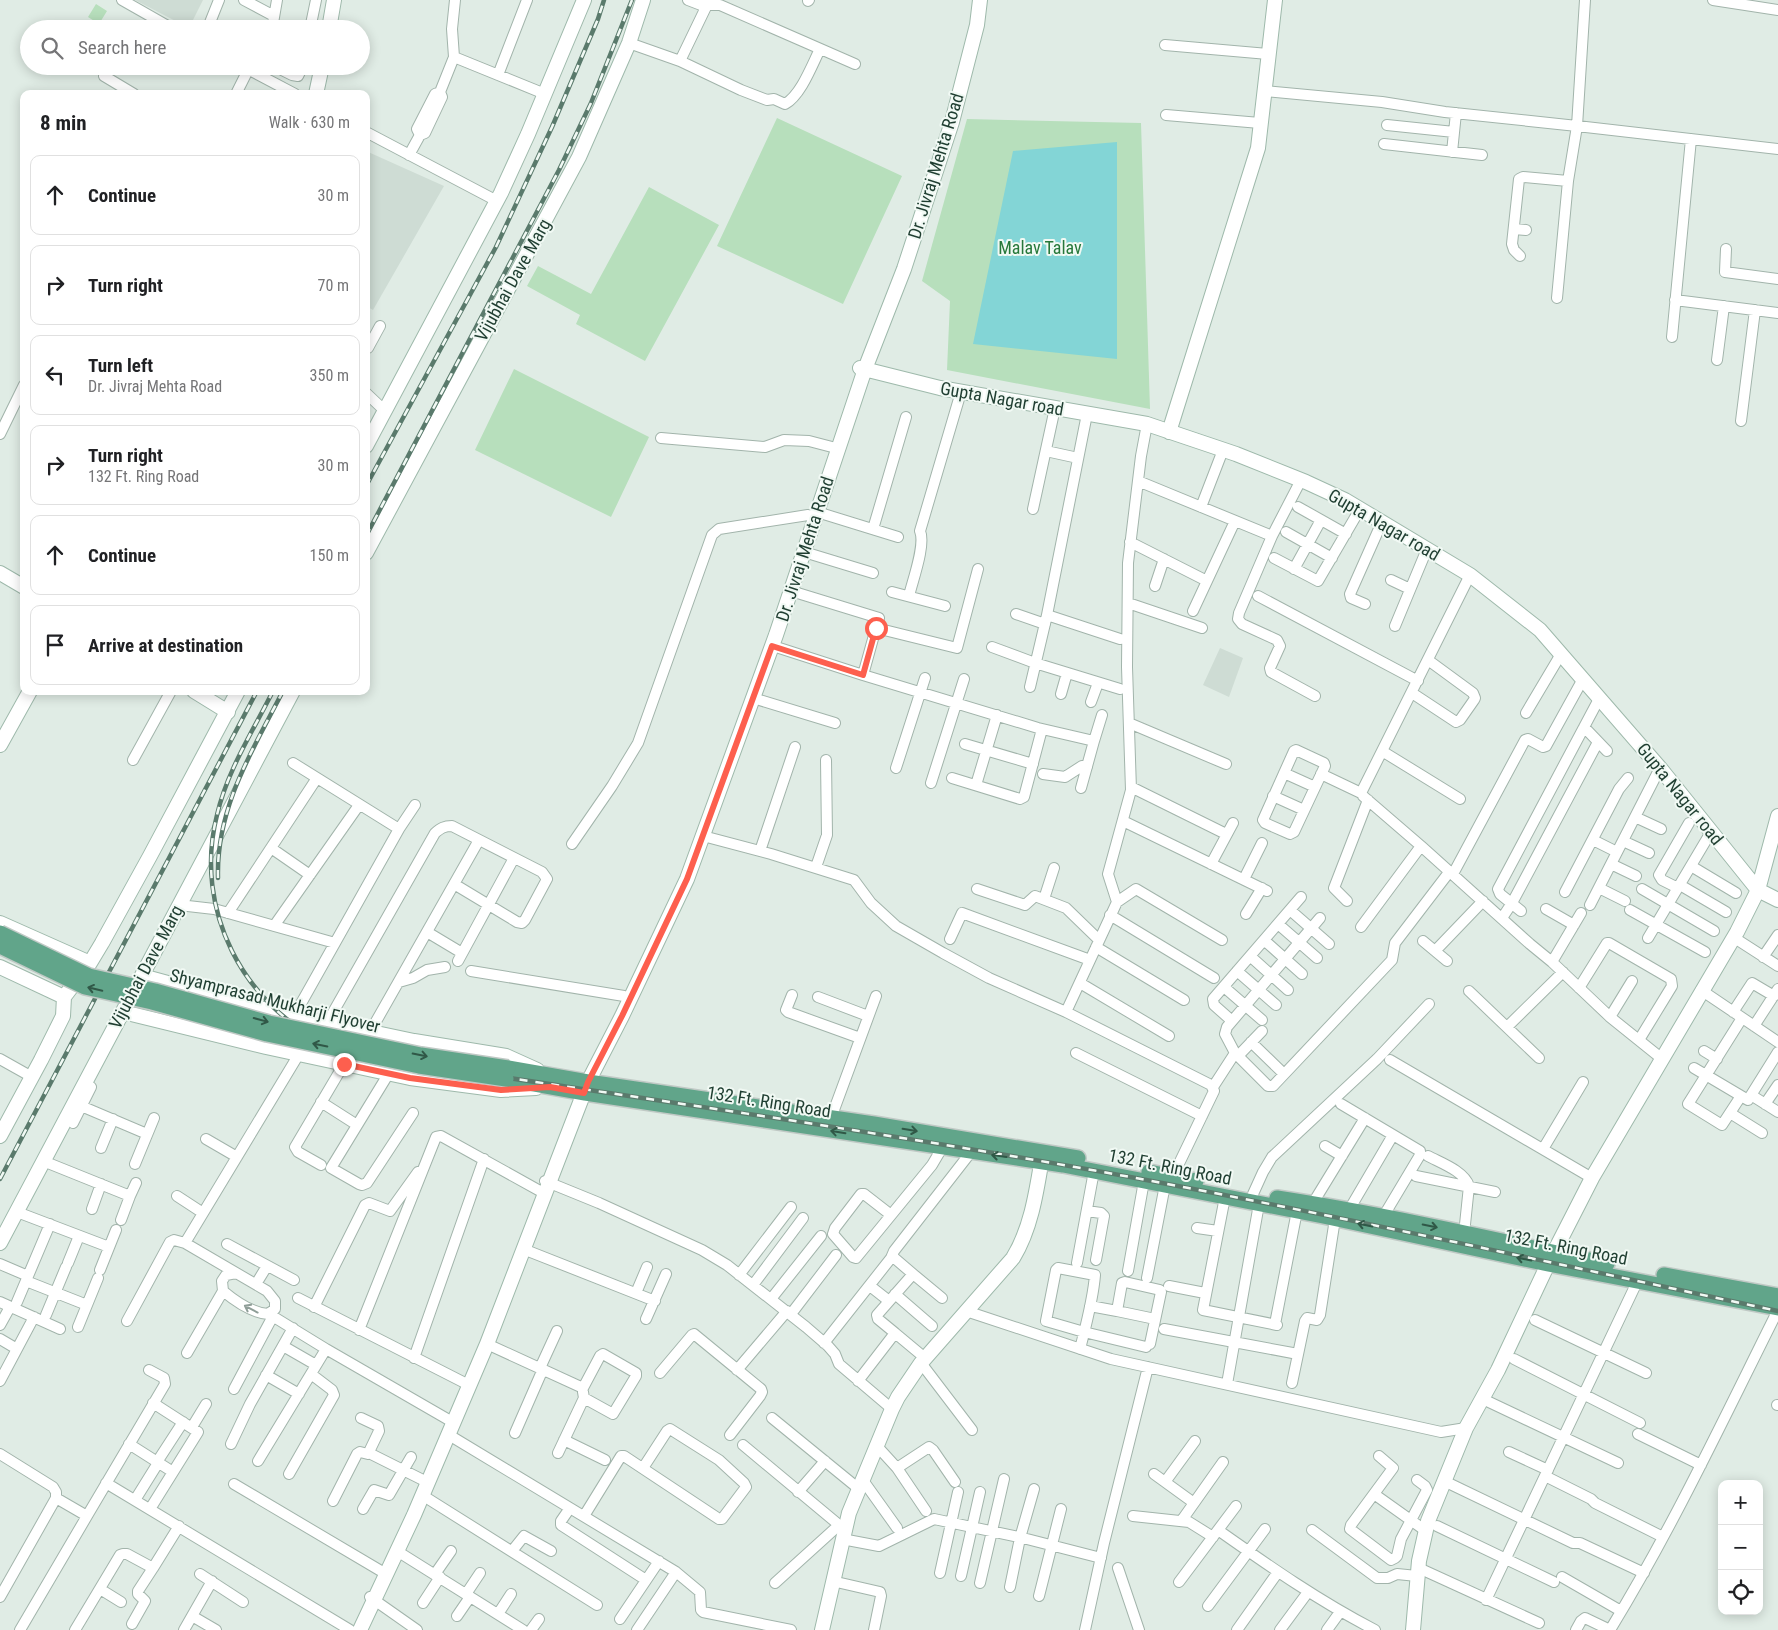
<!DOCTYPE html>
<meta charset="utf-8">
<style>
:root{--surface:#fff;--page:#f2f2f2;--text:#202124;--muted:#757577;--line:#e0e0e0}
body{margin:0;font-family:"Roboto Condensed",sans-serif;background:var(--page);color:var(--text)}
.controls{position:absolute;right:15px;bottom:15px;display:grid;overflow:hidden;border-radius:10px;box-shadow:0 2px 12px #0003}
.controls button{width:45px;height:45px;display:grid;place-items:center;padding:0;border:0;border-bottom:1px solid var(--line);background:var(--surface);color:var(--text);font:25px sans-serif}
.stop{position:absolute;width:15px;height:15px;margin:-11px;border:4px solid #fd5f4e;border-radius:50%;background:#fff}
.stop.end{background:#fd5f4e;border-color:#fff;box-shadow:0 1px 5px #0008}
.list{margin:0;padding:0;list-style:none}
h2{display:flex;justify-content:space-between;align-items:center;height:65px;margin:0;padding:0 20px;font-size:21px}
h2 small{font-size:16px;font-weight:400;color:var(--muted)}
.list li{display:grid;grid-template-columns:32px 1fr auto;gap:15px;align-items:center;box-sizing:border-box;height:80px;margin:0 10px 10px;padding:0 10px;border:1px solid var(--line);border-radius:10px}
.list b{display:block;font-size:19px;white-space:nowrap}
.list p{margin:0;font-size:16px;white-space:nowrap;color:var(--muted)}
.list em{font-size:16px;font-style:normal;color:var(--muted)}
.icon{flex:none;width:28px;height:28px;fill:none;stroke:currentColor;stroke-width:2;stroke-linecap:round;stroke-linejoin:round}
.map{position:relative;flex:none;width:1778px;height:1630px;overflow:hidden}
.search{position:absolute;background:var(--surface);box-shadow:0 2px 12px #0003;left:20px;top:20px;width:350px;height:55px;display:flex;align-items:center;gap:12px;box-sizing:border-box;padding:0 18px;border-radius:28px;color:var(--muted);font-size:19px}
.panel{position:absolute;background:var(--surface);box-shadow:0 2px 12px #0003;left:20px;top:90px;width:350px;height:605px;border-radius:10px}
.map>svg:first-child{display:block}
.built{fill:#cedcd4}
.green{fill:#b7dfbc}
.water{fill:#83d5d6}
.lines{fill:none;stroke-linecap:round;stroke-linejoin:round}
.street-casing{stroke:#a2b4ab;stroke-width:12}
.secondary-casing{stroke:#9eb9ab;stroke-width:16}
.primary-casing{stroke:#c0c9c5;stroke-width:18}
.street{stroke:#fff;stroke-width:10}
.secondary{stroke:#fff;stroke-width:14}
.primary{stroke:#61a58a;stroke-width:15}
.rail-casing{stroke:#5a7a6c;stroke-width:4.5}
.rail{stroke:#f1f9f4;stroke-width:2.5;stroke-dasharray:8;stroke-linecap:butt}
.primary-bridge-casing{stroke:#c0c9c5;stroke-width:18;stroke-linecap:butt}
.primary-bridge{stroke:#61a58a;stroke-width:15}
.oneway{stroke:#305847}
.oneway2{stroke:#8f9e98}
.route{stroke:#fd5f4e;stroke-width:6}
.labels{text-anchor:middle;stroke-width:4;stroke-linejoin:round;paint-order:stroke}
.street-label{font-size:18px;fill:#1f3e31;stroke:#f1f9f4}
.park-label{font-size:18px;fill:#26783a;stroke:#f1f9f4}
</style>
<div class="map">
<svg width="1778" height="1630" viewBox="0 0 1778 1630">
<rect width="100%" height="100%" fill="#e0ece5"/>
<path class="built" d="M135,0H203L189,28Z
M366,151L444,186L373,310L366,306Z
M1220,648L1243,658L1229,697L1203,685Z"/>
<path class="green" d="M96,4L107,11L99,24L88,17Z
M777,118L902,176L843,304L717,246Z
M967,119L1141,123L1150,409L947,370L950,301L922,281Z
M649,187L719,225L645,361L576,324L580,315L527,286L538,266L591,294Z
M514,369L649,437L611,517L475,450Z"/>
<path class="water" d="M1117,142V359L973,344L1013,151Z"/>
<g class="lines">
<defs>
<path id="street" d="M122,0L173,29
M244,0L274,16
M688,0L701,5H720L855,64
M1585,0L1577,126L1778,149
M1713,0L1778,10
M808,1L809,0
M209,29V25L219,0
M272,29L277,0
M310,29L316,0
M629,43L680,61L741,90L767,100L774,99L785,104C801,95 812,65 820,49
M1165,45L1268,54
M454,57L545,94
M680,61L707,5
M242,66L295,94
M274,66L292,75L298,76L303,66
M498,75L527,0
M104,76L134,94
M1264,91L1382,102L1445,112L1577,126L1568,181L1557,298
M236,94L248,70
M1166,115L1260,123
M1387,125L1454,132
M366,132L497,201
M420,135L417,129L435,94L440,92
M1384,144L1482,155
M1452,152L1456,113
M409,155L420,135L425,133L442,97L440,92L454,57L452,29L455,0
M1514,229L1526,230
M1726,249L1725,272L1778,279
M1520,256L1514,250L1512,244L1519,179L1523,177L1568,181
M1675,300L1778,313
M1672,337L1691,139
M368,348L380,326
M1717,360L1724,306
M366,393L385,411
M1087,414L1047,615L1120,639
M1741,421L1755,310
M0,434L24,385
M661,438L765,447L784,440L809,441L832,447
M1046,451L1078,458
M1301,480L1272,536L1239,613L1238,619L1242,624L1277,640L1280,646L1270,668L1271,672L1315,696
M1138,481L1272,536
M1201,507L1223,450
M1298,507L1346,534
M1033,509L1055,408
M817,512L898,537
M873,529L906,417
M1286,532L1332,558
M1130,542L1207,581
M804,552L873,573
M1274,558L1318,581L1360,509
M1294,569L1321,520
M1391,580L1410,589
M1155,586L1164,559
M791,591L879,618L876,628
M892,592L945,606
M909,596C912,582 926,545 920,531L961,392
M1258,596L1418,681
M1128,603L1202,628
M1365,604L1351,598L1350,594L1382,522
M1193,611L1235,521
M1016,614L1045,624
M1395,626L1427,549
M773,646L863,675L876,628L957,648L978,569
M992,647L1035,663L1120,689
M863,675L1038,728L1094,741L1081,788
M1030,687L1047,615
M1412,693L1456,722L1460,720L1474,700L1475,698L1473,693L1428,660
M1061,694L1067,673
M753,698L835,723
M1091,702L1098,683
M1526,713L1561,654
M1129,723L1226,764
M1584,727L1607,751
M1094,741L1102,715
M965,744L1033,764
M1296,750L1324,763L1325,766L1294,832L1290,834L1265,823L1263,820L1294,751Z
M1382,751L1460,799
M133,760L171,691
M293,763L399,829L294,1016
M896,768L925,678
M1284,773L1315,787
M1043,774L1065,777L1082,766L1087,767
M1321,774L1361,793L1470,575
M952,778L1020,799L1024,797L1042,729
M931,783L964,679
M976,785L997,715
M1131,787L1226,834
M1273,796L1304,810
M1363,796L1421,846
M1635,817L1661,829
M1123,821L1267,891
M399,829L415,805
M703,836L771,854L854,880L871,903L896,926L943,953L989,978L1066,1012L1211,1085L1214,1091L1173,1176
M1593,840L1617,852
M1623,841L1649,853
M572,844L612,786L638,743L712,535L719,529L808,515
M271,848L310,875
M760,851L795,747
M1211,864L1233,823
M1611,864L1636,876
M1691,866L1736,893
M816,867L827,835L826,760
M1453,874L1525,740L1528,739L1543,747L1546,746L1583,679
M1244,879L1262,843
M1680,885L1726,912
M1599,888L1625,901
M1678,888L1662,880L1659,875L1689,823
M977,889L1025,905L1035,896L1066,908L1099,940
M1642,889L1714,931
M1565,892L1619,789L1628,778
M1044,899L1054,868
M1347,901L1334,888L1368,800
M1117,902L1136,889L1222,940
M179,905L214,909L335,943
M1590,905L1660,768
M1546,909L1574,925
M1290,910L1329,944
M1630,910L1705,952
M1521,911L1500,894L1498,889L1600,697
M228,913L317,778
M1246,914L1262,888
M1110,915L1214,978
M1502,918L1512,903L1598,742
M1278,924L1317,958
M274,926L359,805
M1361,927L1421,846L1530,944L1552,962L1610,1017L1661,1058
M427,932L462,953
M1733,937L1778,966
M1648,938L1711,832
M950,939L962,913L1090,960
M1264,940L1302,974
M1423,941L1447,961
M1096,947L1184,1000
M1435,951L1483,901
M1250,956L1288,990
M1763,957L1778,935
M458,961L514,858
M1552,962L1581,913
M471,971L624,996
M1237,971L1276,1005
M399,982L413,978L427,970L445,967
M1080,983L1169,1036
M1224,987L1262,1020
M1579,988L1607,943H1609L1671,979L1672,986L1639,1040
M1701,990L1778,1042
M1469,991L1539,1058
M792,995L786,1010L788,1012L860,1038
M818,997L868,1016
M1066,1012L1117,902L1108,874L1131,790L1127,667L1128,563L1141,456L1147,424
M1733,1012L1752,983L1774,996
M1610,1017L1632,981
M1232,1021L1214,1005L1213,999L1301,897
M327,1023L435,833C441,828 444,826 452,826L542,872L547,879L525,920L522,923L517,922L454,884
M1754,1026L1778,989
M1507,1027L1563,972
M370,1032L479,840
M1251,1042L1284,1074
M1704,1051L1717,1059
M1076,1053L1202,1116
M1235,1053L1268,1086H1273L1392,960L1395,943L1450,871
M1238,1056L1262,1031
M0,1059L32,1077
M1390,1060L1592,1178
M1694,1068L1748,1100L1778,1052
M389,1073L331,1168L359,1184L362,1185L367,1183L413,1113
M1213,1087L1235,1053L1225,1034L1227,1027L1320,918
M1751,1095L1778,1112
M1741,1096L1722,1125L1688,1104L1742,1018
M321,1102L357,1125
M74,1103L147,1134
M1341,1104L1420,1151V1155L1383,1217
M1765,1104L1778,1085
M1730,1113L1762,1133
M831,1118L876,996
M73,1123L91,1087
M206,1139L237,1157
M1325,1146L1342,1156
M101,1148L113,1119
M1543,1149L1583,1082
M1428,1156C1441,1163 1464,1171 1469,1186L1464,1234
M43,1161L130,1196L121,1220
M135,1164L154,1118
M321,1165L298,1152L295,1147L344,1064
M1416,1176L1495,1192
M545,1181L599,1203L702,1250L727,1265L806,1327L828,1346L835,1354L839,1364L892,1409
M1253,1194L1263,1172L1272,1157L1377,1059L1429,1004
M130,1196L136,1183
M177,1196L203,1213
M1225,1197L1203,1310L1277,1325
M1313,1203L1365,1118
M92,1209L101,1184
M1349,1210L1393,1135
M1087,1211L1101,1213L1104,1216L1096,1260
M17,1212L109,1247
M891,1215L864,1194H861L835,1228L833,1234L853,1257L856,1258L932,1165L942,1148
M1197,1228L1218,1231
M227,1244L294,1280
M523,1249L655,1301
M892,1256L913,1274
M68,1263L79,1236
M1077,1263L1094,1171
M0,1264L28,1276
M100,1270L116,1230
M1128,1271L1144,1181
M739,1275L791,1207
M1147,1278L1165,1185
M26,1281L87,1305
M256,1284L267,1266
M753,1285L803,1218
M870,1286L889,1301
M1169,1286L1205,1293
M223,1291C235,1301 252,1313 268,1314L275,1309V1301L267,1291L185,1243L299,1054
M636,1293L647,1267
M895,1294L932,1326
M298,1298L465,1383
M771,1299L821,1236
M0,1302L60,1329
M17,1302L50,1224
M1090,1306L1117,1311L1122,1283L1125,1282L1160,1290L1161,1292L1150,1344
M314,1307L365,1205L369,1203L390,1211L418,1172
M966,1311L1111,1359L1441,1432L1466,1428
M1117,1311L1155,1319
M269,1314L326,1349L449,1420
M791,1314L836,1255
M46,1315L66,1267
M646,1319L666,1274
M1535,1320L1646,1373
M127,1321L170,1242L174,1240L185,1243
M1275,1324L1297,1211
M0,1325L10,1307
M78,1327L98,1278
M1164,1329L1298,1354
M359,1330L436,1137L441,1136L540,1191
M895,1333L878,1319L877,1315L913,1274L942,1298
M0,1339L17,1349
M824,1343L891,1258L894,1251L971,1152
M487,1344L583,1388L600,1356L603,1354L636,1373V1376L613,1414L584,1398
M283,1346L316,1365
M1080,1349C1086,1325 1093,1300 1095,1275L1058,1268L1056,1270L1046,1321L1084,1332L1146,1347
M187,1353L223,1291L222,1281L226,1275L236,1273
M414,1358L484,1159
M1514,1359L1640,1423
M921,1363L972,1430
M540,1368L557,1331
M737,1370L787,1311
M660,1373L692,1335L694,1334L761,1389L762,1392L760,1396L730,1435
M266,1375L299,1394
M0,1381L34,1317
M858,1381L895,1333L925,1358
M1292,1383L1305,1321L1307,1318L1317,1320L1320,1315L1335,1219
M1227,1384L1259,1204
M234,1389L273,1316
M1489,1402L1618,1463
M1777,1405H1778
M772,1418L859,1489
M192,1427L206,1404
M515,1433L543,1369
M1638,1434L1701,1465
M449,1435L676,1572L700,1592L701,1610L703,1612L791,1630
M564,1440L605,1460
M129,1444L173,1472
M231,1444L250,1404L293,1328
M743,1445L844,1529
M876,1445L897,1468L926,1511
M1509,1452L1548,1470
M369,1453L423,1480
M558,1453L584,1398L583,1392
M0,1454L53,1487L56,1492V1498L0,1597
M1379,1456L1393,1468L1351,1525L1350,1529L1391,1560L1395,1558L1397,1556L1401,1539L1427,1490L1425,1486L1417,1480
M258,1461L326,1349
M157,1462L183,1422
M897,1468L929,1447L933,1450L955,1482
M289,1474L334,1395L332,1390L311,1374
M1154,1474L1194,1503
M1545,1476L1591,1499L1595,1503L1663,1537
M862,1479L897,1528
M1444,1481L1573,1543H1580L1644,1573
M1165,1482L1195,1441
M106,1483L350,1630
M234,1484L381,1571
M798,1492L825,1461
M1374,1494L1426,1531
M422,1495L597,1605
M56,1498L87,1516L165,1384L164,1378L149,1370
M135,1500L158,1463
M333,1501L357,1454L360,1452L368,1454L379,1431L378,1426L361,1418
M570,1508L561,1521V1525L646,1580
M150,1509L198,1432L153,1403
M363,1509L374,1490L389,1495L411,1457
M584,1516L621,1456H624L719,1519H722L746,1487L744,1483L719,1460L670,1429L667,1431L643,1468
M1133,1516L1189,1522L1213,1537
M1182,1520L1223,1462
M1437,1526L1554,1582
M1218,1530C1269,1566 1319,1601 1375,1630
M1312,1530L1377,1578H1388L1397,1574L1417,1576
M842,1539L879,1546L934,1519L1023,1538L1101,1558
M397,1551L523,1630
M512,1551L524,1536L551,1551
M1118,1568L1139,1630
M1423,1570L1539,1623
M940,1573L958,1492
M200,1574L243,1602
M435,1574L451,1551
M961,1576L980,1492
M1562,1577L1621,1611
M832,1581L880,1592L881,1596L874,1630
M1179,1582L1236,1506
M775,1583L839,1525
M980,1583L1004,1479
M1010,1587L1020,1538L1034,1489
M100,1589L121,1602
M466,1594L480,1573
M1039,1596L1061,1509
M370,1597L417,1630
M1486,1600L1638,1280
M423,1603L440,1577
M1208,1606L1265,1529
M498,1614L511,1594
M192,1616L216,1630
M457,1616L470,1597
M620,1619L659,1561
M132,1624L145,1601L138,1594V1591L153,1568
M20,1630L87,1516
M75,1630L120,1555L123,1554H127L153,1568L179,1526
M184,1630L212,1581
M531,1630L539,1619
M637,1630L676,1572
M1085,1630L1104,1543L1148,1367
M1237,1630L1278,1572
M1280,1630L1308,1592
M1327,1630L1340,1612
M1576,1630L1581,1621L1585,1618L1610,1630
M1610,1630C1673,1527 1724,1418 1778,1310"/>
<path id="secondary" d="M329,29L334,0
M316,94L322,66
M860,368L940,388L1147,424L1236,454L1306,482L1345,500L1470,575L1540,630L1660,768L1758,890L1778,900
M1169,432L1258,148L1275,0
M366,446L501,193L528,134L584,0
M366,553L579,157L629,43L643,0
M0,573L24,587
M194,691L228,712
M0,745L30,691
M0,923L90,963
M0,967L64,997
M142,976L267,1010L414,1041L506,1056L537,1070
M123,1012L266,1047L410,1078L501,1090L536,1088
M0,1136L41,1060L63,1016L64,997L90,963L102,943L150,856L238,691
M0,1243L293,691
M360,1630L414,1515L487,1344L588,1082L622,1016L687,879L776,635L865,369L904,269L952,122L977,25L980,0
M822,1630L849,1513L892,1409L898,1397L921,1363L1013,1258C1032,1227 1037,1188 1043,1152
M1413,1630L1419,1561L1428,1521L1466,1428L1498,1370L1548,1264L1592,1178L1737,932L1758,890L1778,816"/>
<path id="primary" d="M508,1068L588,1082L874,1124L1078,1158
M506,1079L585,1093L1063,1165L1323,1216L1548,1264L1778,1308
M1149,1172L1196,1181
M1277,1198C1388,1215 1497,1240 1607,1264
M1664,1275L1778,1296"/>
</defs>
<use href="#street" class="street-casing"/>
<use href="#secondary" class="secondary-casing"/>
<use href="#primary" class="primary-casing"/>
<use href="#street" class="street"/>
<use href="#secondary" class="secondary"/>
<use href="#primary" class="primary"/>
<defs>
<path id="rail" d="M366,486L496,247L552,127L598,19L604,0
M366,536L559,170L591,103L632,0
M273,691C253,731 227,771 217,815C193,909 243,1007 331,1046C355,1056 383,1058 409,1063C653,1100 898,1134 1141,1179C1354,1219 1566,1266 1778,1311
M218,878C216,808 252,751 283,691
M0,1179L257,691"/>
</defs>
<use href="#rail" class="rail-casing"/>
<use href="#rail" class="rail"/>
<defs>
<path id="primary-bridge" d="M0,933L89,976L155,991L269,1023L421,1055L508,1068
M0,946L85,987L152,1002L267,1034L419,1066L506,1079"/>
</defs>
<use href="#primary-bridge" class="primary-bridge-casing"/>
<use href="#primary-bridge" class="primary-bridge"/>
</g>
<defs><path id="oneway-shaft" d="M-6 0H5M1.5-3L5.5 0L1.5 3" fill="none" stroke-width="1.6" stroke-linecap="round" stroke-linejoin="round" transform="scale(1.25)"/></defs>
<g class="oneway">
<use href="#oneway-shaft" transform="translate(95 989) rotate(-167)"/>
<use href="#oneway-shaft" transform="translate(261 1020) rotate(15)"/>
<use href="#oneway-shaft" transform="translate(320 1045) rotate(-168)"/>
<use href="#oneway-shaft" transform="translate(420 1055) rotate(11)"/>
<use href="#oneway-shaft" transform="translate(910 1130) rotate(9)"/>
<use href="#oneway-shaft" transform="translate(838 1132) rotate(-171)"/>
<use href="#oneway-shaft" transform="translate(999 1156) rotate(-172)"/>
<use href="#oneway-shaft" transform="translate(1365 1225) rotate(-168)"/>
<use href="#oneway-shaft" transform="translate(1430 1226) rotate(12)"/>
<use href="#oneway-shaft" transform="translate(1524 1259) rotate(-168)"/>
</g>
<use class="oneway2" href="#oneway-shaft" transform="translate(251 1309) rotate(-152)"/>
<g class="lines">
<path class="route" d="M344,1064L410,1078L501,1090L550,1087L584,1093L588,1082L622,1016L687,879L772,646L863,675L876,628"/>
</g>
<g class="labels">
<g class="street-label">
<text transform="translate(936 166) rotate(-73)" y="6">Dr. Jivraj Mehta Road</text>
<text transform="translate(513 280) rotate(-61)" y="6">Vijubhai Dave Marg</text>
<text transform="translate(1002 399) rotate(10)" y="6">Gupta Nagar road</text>
<text transform="translate(1384 525) rotate(30)" y="6">Gupta Nagar road</text>
<text transform="translate(805 549) rotate(-72)" y="6">Dr. Jivraj Mehta Road</text>
<text transform="translate(1680 794) rotate(51)" y="6">Gupta Nagar road</text>
<text transform="translate(146 967) rotate(-62)" y="6">Vijubhai Dave Marg</text>
<text transform="translate(275 1001) rotate(14)" y="6">Shyamprasad Mukharji Flyover</text>
<text transform="translate(769 1102) rotate(9)" y="6">132 Ft. Ring Road</text>
<text transform="translate(1170 1167) rotate(11)" y="6">132 Ft. Ring Road</text>
<text transform="translate(1566 1247) rotate(11)" y="6">132 Ft. Ring Road</text>
</g>
<g class="park-label">
<text x="1040" y="254">Malav Talav</text>
</g>
</g>
</svg>
<div class="controls">
<button>+</button>
<button>−</button>
<button><svg class="icon" aria-label="locate" viewBox="0 0 24 24"><circle cx="12" cy="12" r="6"/><path d="M12 2v4M12 18v4M2 12h4M18 12h4"/></svg></button>
</div>
<div class="stop" style="left:876px;top:628px"></div>
<div class="stop end" style="left:344px;top:1064px"></div>
<div class="search"><svg class="icon" aria-label="search" viewBox="0 0 24 24"><circle cx="10" cy="10" r="6"/><path d="M15 15l6 6"/></svg>Search here</div>
<section class="panel">
<h2>8 min<small>Walk · 630 m</small></h2>
<ul class="list">
<li><svg class="icon" aria-label="ahead" viewBox="0 0 24 24"><path d="M12 20V5M6 11l6-6 6 6"/></svg><div><b>Continue</b></div><em>30 m</em></li>
<li><svg class="icon" aria-label="right" viewBox="0 0 24 24"><path d="M7 20v-9h11M14 6l5 5-5 5"/></svg><div><b>Turn right</b></div><em>70 m</em></li>
<li><svg class="icon" aria-label="left" viewBox="0 0 24 24"><path d="M17 20v-9H6M10 6l-5 5 5 5"/></svg><div><b>Turn left</b><p>Dr. Jivraj Mehta Road</p></div><em>350 m</em></li>
<li><svg class="icon" aria-label="right" viewBox="0 0 24 24"><path d="M7 20v-9h11M14 6l5 5-5 5"/></svg><div><b>Turn right</b><p>132 Ft. Ring Road</p></div><em>30 m</em></li>
<li><svg class="icon" aria-label="ahead" viewBox="0 0 24 24"><path d="M12 20V5M6 11l6-6 6 6"/></svg><div><b>Continue</b></div><em>150 m</em></li>
<li><svg class="icon" aria-label="arrive" viewBox="0 0 24 24"><path d="M6 21V4h12l-3 4 3 4H6"/></svg><div><b>Arrive at destination</b></div></li>
</ul>
</section>
</div>
